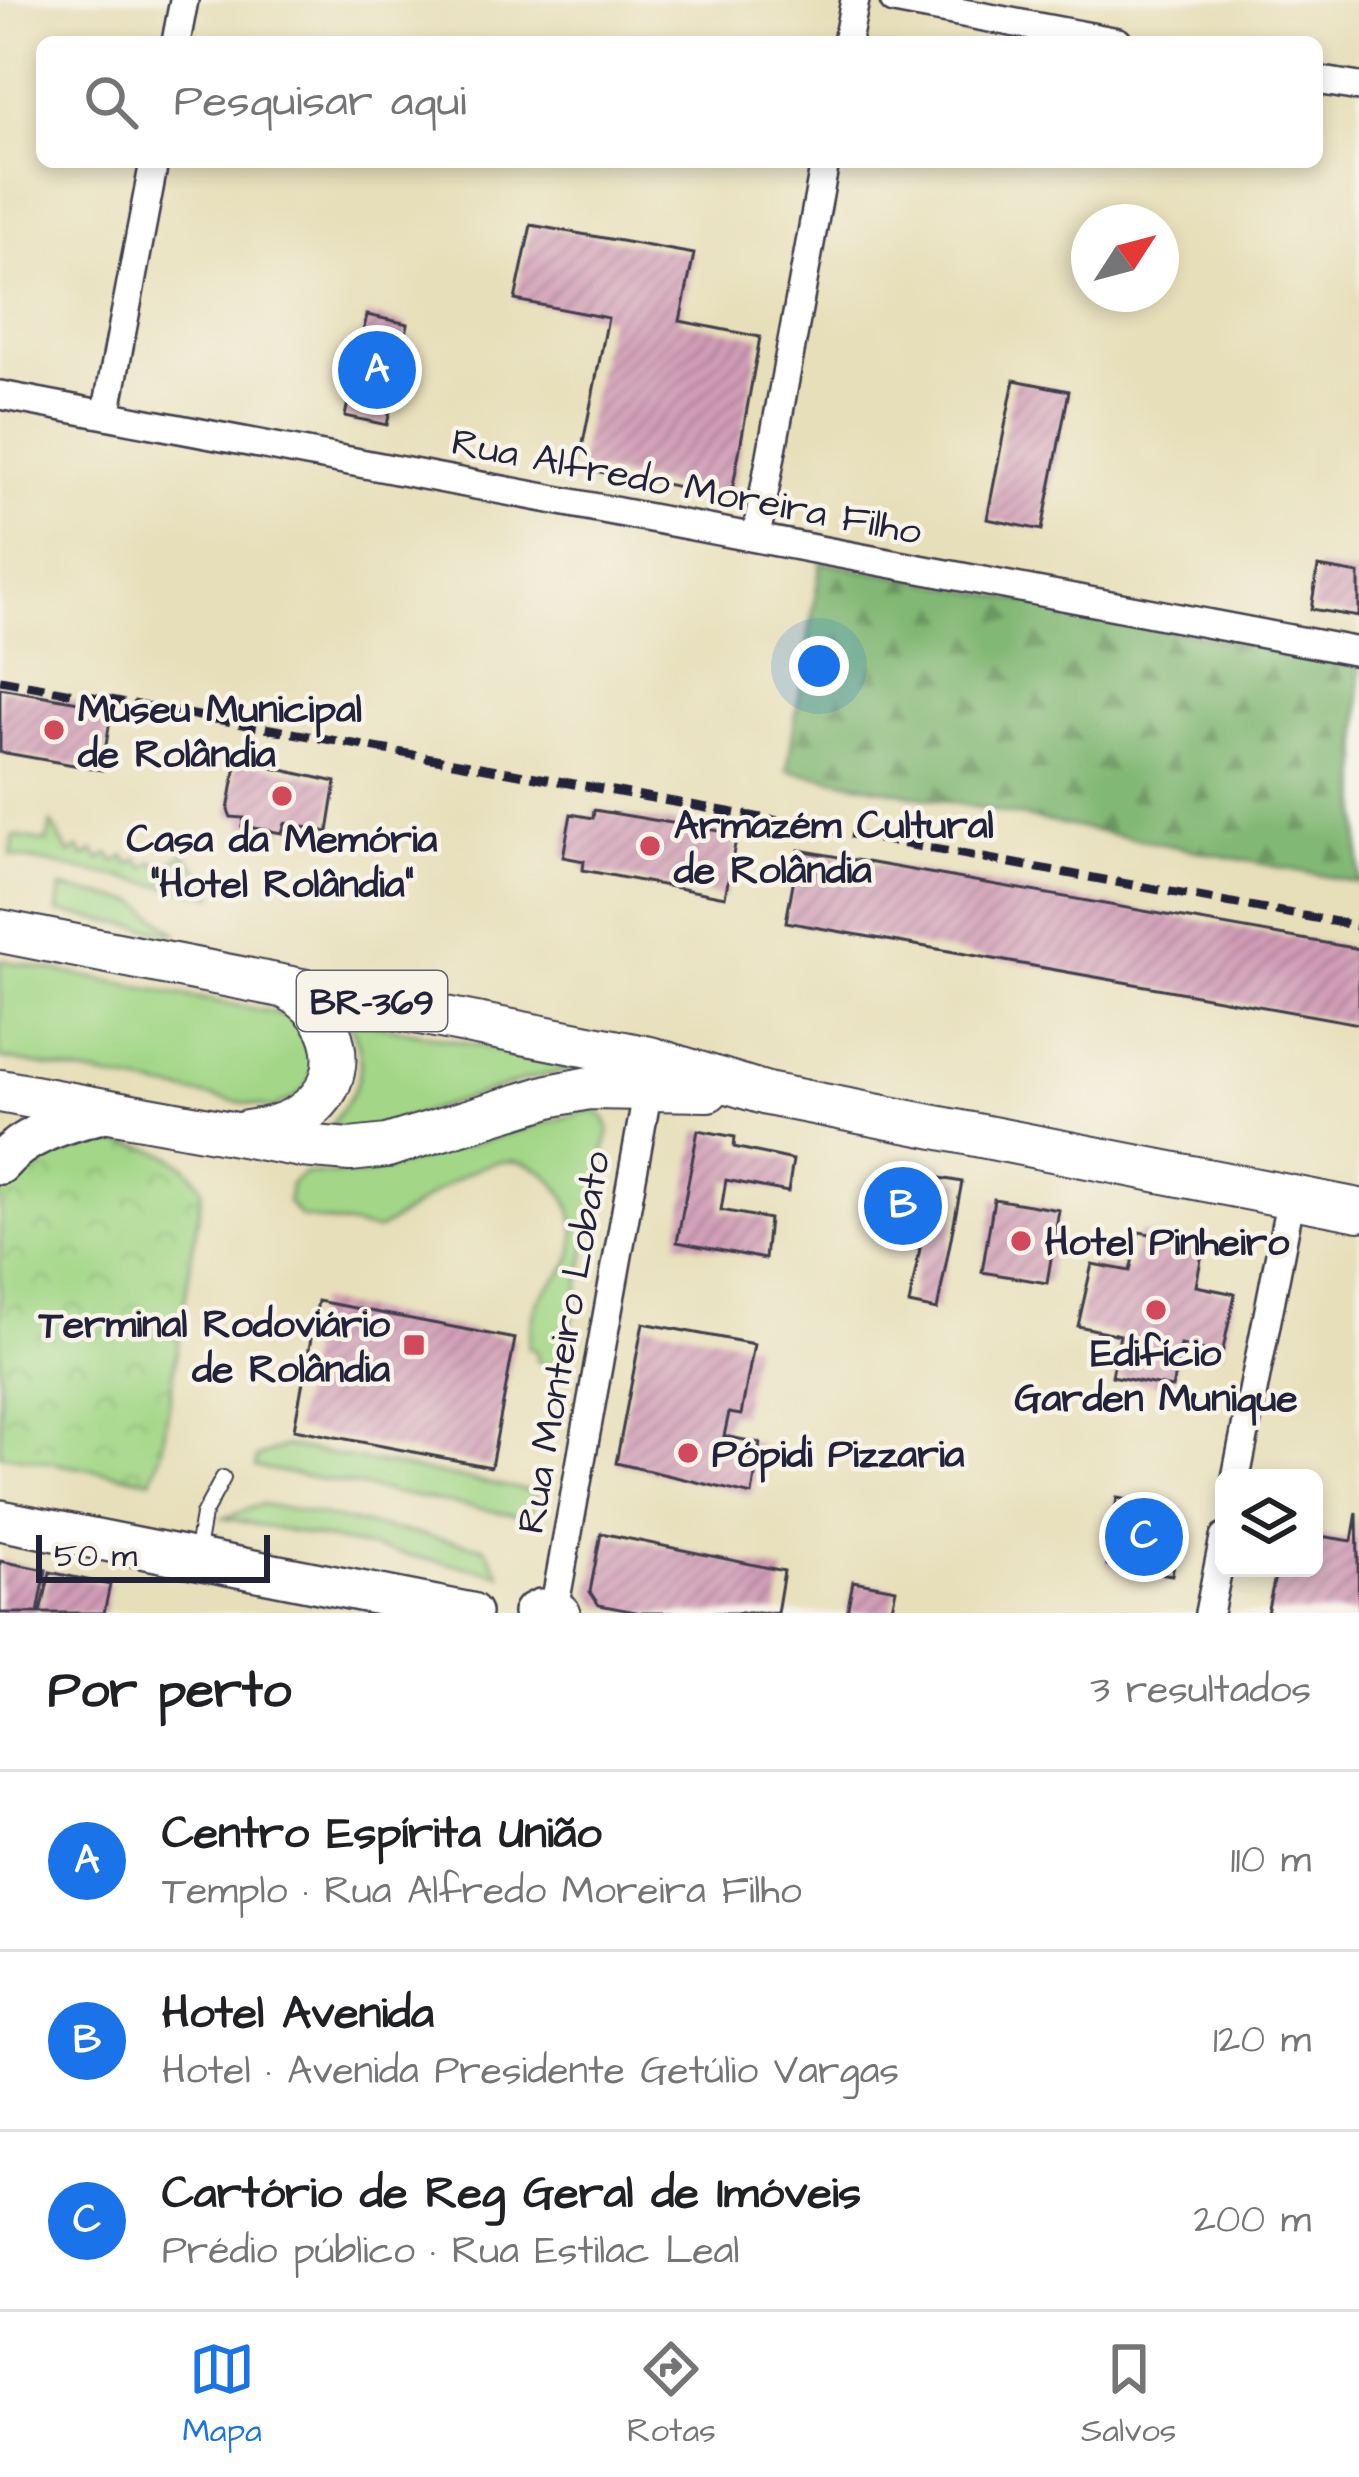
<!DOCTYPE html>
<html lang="pt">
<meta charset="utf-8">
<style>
:root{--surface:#fff;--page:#f2f2f2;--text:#202124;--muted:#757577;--line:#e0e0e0;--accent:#1a73e8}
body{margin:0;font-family:"Architects Daughter",sans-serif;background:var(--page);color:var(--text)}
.controls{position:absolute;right:36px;bottom:36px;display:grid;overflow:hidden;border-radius:18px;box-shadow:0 6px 18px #0003}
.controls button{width:108px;height:108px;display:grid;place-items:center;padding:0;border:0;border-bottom:3px solid var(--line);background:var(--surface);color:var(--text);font:60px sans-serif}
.compass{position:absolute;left:1071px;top:204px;width:108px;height:108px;border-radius:50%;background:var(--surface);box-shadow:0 6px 18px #0003;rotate:54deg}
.scale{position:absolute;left:36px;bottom:30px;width:234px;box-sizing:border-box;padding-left:12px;border:6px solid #22223b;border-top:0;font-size:33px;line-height:42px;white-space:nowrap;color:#22223b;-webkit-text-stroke:9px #f7f3e8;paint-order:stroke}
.you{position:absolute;left:819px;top:666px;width:42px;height:42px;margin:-30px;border:9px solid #fff;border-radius:50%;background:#1a73e8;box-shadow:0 0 0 18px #1a73e833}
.badge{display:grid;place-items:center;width:78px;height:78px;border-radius:50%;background:var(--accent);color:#fff;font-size:39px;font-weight:700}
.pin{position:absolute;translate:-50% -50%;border:6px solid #fff;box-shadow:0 3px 12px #0006}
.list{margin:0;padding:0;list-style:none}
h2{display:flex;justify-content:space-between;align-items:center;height:156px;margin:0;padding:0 48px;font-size:51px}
h2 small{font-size:39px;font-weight:400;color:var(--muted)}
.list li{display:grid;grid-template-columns:78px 1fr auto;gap:36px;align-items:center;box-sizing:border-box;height:180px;padding:0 48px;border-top:3px solid var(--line)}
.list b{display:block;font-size:45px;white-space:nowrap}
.list p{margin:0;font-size:39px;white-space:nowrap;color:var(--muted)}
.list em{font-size:39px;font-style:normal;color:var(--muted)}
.icon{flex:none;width:66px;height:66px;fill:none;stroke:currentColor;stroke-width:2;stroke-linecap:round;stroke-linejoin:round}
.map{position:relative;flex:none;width:1359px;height:1613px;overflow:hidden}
.search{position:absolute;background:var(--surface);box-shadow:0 6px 18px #0003;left:36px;right:36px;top:36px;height:132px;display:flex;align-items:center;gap:30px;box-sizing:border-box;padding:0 42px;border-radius:18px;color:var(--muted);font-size:45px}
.sheet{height:696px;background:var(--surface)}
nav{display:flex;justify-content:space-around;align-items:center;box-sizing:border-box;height:168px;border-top:3px solid var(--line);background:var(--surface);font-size:33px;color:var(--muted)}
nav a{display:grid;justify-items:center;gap:6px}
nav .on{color:var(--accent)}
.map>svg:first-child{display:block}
.grass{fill:#a3d787;stroke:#627c61;stroke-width:3}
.forest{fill:url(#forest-firs);stroke:#526d58;stroke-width:3}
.park{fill:url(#park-crowns);stroke:#627c61;stroke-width:3}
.building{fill:url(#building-hatch)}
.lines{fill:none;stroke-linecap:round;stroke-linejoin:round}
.lane-casing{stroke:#403e4e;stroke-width:18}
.street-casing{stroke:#403e4e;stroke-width:32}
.secondary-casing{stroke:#403e4e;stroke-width:44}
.primary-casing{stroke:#403e4e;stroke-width:46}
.lane{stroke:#fff;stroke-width:14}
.street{stroke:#fff;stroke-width:27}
.secondary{stroke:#fff;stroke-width:39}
.primary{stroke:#fff;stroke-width:42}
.rail{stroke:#22223b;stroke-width:9;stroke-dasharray:18 9;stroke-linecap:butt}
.poi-dot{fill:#d1495b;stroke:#f7f3e8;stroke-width:4.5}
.labels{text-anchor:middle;stroke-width:9;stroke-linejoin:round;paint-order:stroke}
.shield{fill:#f7f3e8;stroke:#62616f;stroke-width:3}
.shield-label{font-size:36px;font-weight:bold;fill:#22223b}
.street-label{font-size:39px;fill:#22223b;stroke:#f7f3e8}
.poi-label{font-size:39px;font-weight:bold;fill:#22223b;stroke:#f7f3e8;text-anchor:start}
</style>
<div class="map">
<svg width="1359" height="1613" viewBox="0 0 1359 1613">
<defs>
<pattern id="forest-firs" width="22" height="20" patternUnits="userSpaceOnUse" patternTransform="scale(3)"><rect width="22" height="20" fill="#82b874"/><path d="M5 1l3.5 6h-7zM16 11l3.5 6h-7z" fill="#6a9560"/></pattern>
<pattern id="park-crowns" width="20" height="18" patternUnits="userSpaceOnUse" patternTransform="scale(3)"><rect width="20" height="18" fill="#a3d787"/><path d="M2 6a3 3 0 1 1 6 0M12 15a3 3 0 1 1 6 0" fill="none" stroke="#8cb875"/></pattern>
<pattern id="building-hatch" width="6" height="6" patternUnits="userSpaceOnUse" patternTransform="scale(3)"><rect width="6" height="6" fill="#d19cb6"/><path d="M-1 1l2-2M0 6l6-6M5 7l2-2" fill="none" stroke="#a97f95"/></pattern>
</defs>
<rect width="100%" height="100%" fill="#f7f3e8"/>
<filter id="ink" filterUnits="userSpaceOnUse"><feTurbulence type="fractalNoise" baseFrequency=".00833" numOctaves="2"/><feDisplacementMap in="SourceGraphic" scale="24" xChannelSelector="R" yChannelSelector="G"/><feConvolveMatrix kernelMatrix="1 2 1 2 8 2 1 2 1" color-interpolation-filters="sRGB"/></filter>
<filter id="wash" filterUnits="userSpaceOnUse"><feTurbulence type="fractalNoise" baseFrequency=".004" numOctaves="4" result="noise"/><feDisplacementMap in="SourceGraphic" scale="48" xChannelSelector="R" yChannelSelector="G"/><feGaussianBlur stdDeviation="2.7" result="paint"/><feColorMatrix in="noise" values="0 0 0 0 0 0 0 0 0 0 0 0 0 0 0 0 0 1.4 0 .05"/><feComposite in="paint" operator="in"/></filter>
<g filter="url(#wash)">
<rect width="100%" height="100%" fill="#e7dfb9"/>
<path class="grass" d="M51,823L69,853L78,848L84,857L94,851L99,860L109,854L115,862L125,856L130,865L138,859L145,868L154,861L161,870L184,853L203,875L214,896L11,856L14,836L47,842Z
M61,888L137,902L178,934L58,912Z
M0,960L296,1017C317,1035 323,1074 298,1095C291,1101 280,1104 272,1108L0,1058Z
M347,1019L583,1067L528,1079L345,1137L331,1127C336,1115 346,1106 352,1094C366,1070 361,1041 347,1019Z
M591,1110L604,1116L609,1129L563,1370L537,1361V1351L528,1348C531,1334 531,1316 537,1303C545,1284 567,1277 573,1251C578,1228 574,1209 560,1190C507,1115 428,1207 376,1230L301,1217L288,1202L290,1184L305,1173L364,1175Z
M286,1446L536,1492L530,1518L255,1467L257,1457Z
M262,1504L484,1547L501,1574L224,1518Z"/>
<path class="forest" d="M821,562L1359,666V883L787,770Z"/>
<path class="park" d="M85,1138C131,1146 180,1144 202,1189L162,1449L151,1480L0,1454V1184C23,1152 48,1147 85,1138Z"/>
<g id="blocks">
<path class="building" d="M531,225L694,254L680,321L760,337L733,486L718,494L578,468L608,318L515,300Z
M367,315L408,324L387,425L345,416Z
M1014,380L1069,391L1042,530L987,519Z
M1318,567L1359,574V617L1311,609Z
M0,688L112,708L102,770L0,752Z
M237,760L336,782L328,832L285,823L282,833L242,826L244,818L231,817L228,810Z
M594,810L737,834L725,897L583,870L584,861L563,857L571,814L593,818Z
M799,850L1359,949V1024L786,922Z
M698,1130L735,1137L734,1147L793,1160L788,1192L726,1180L721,1210L769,1219L765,1259L677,1242Z
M885,1168L962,1182L937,1310L909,1304L920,1248L872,1236Z
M994,1199L1059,1210L1047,1283L982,1272Z
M1139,1232L1204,1243L1196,1286L1235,1294L1222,1354L1181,1345L1172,1388L1112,1376L1120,1335L1078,1326L1092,1264L1130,1271Z
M318,1301L515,1339L491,1467L294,1429Z
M643,1323L754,1344L741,1415L729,1413L724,1436L760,1443L752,1495L616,1463Z
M1117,1498L1182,1509L1172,1575L1107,1565Z
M1357,1512L1359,1613H1267L1277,1568H1314V1535L1352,1541Z
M601,1533L784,1571L777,1613H641L599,1605L590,1592Z
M0,1561L46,1570L38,1613H0Z
M50,1572L110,1585L104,1613H41Z
M853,1581L896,1589L891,1613H847Z"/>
</g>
</g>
<g filter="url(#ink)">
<use href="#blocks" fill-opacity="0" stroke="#403e4e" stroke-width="3"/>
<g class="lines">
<defs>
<path id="lane" d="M196,1556L203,1515L223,1478"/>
<path id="street" d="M894,0L1118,42
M176,42L184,0
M847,42L855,0
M1317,80L1359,87
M0,395L1359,652
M106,415L154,162
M756,537L825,162
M1236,1478L1291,1197
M554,1610L648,1089
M1209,1613L1224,1538"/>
<path id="secondary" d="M0,1164C26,1132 70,1122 108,1111
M0,1520L471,1613
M533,1613L541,1609L560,1613"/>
<path id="primary" d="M0,931L650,1058L767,1094L1359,1210
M0,1091L302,1146L350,1150L387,1146L549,1096L589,1088L708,1090
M247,1132C267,1129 284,1126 301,1115C356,1079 338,1012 285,987"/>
</defs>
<use href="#lane" class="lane-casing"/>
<use href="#street" class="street-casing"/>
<use href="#secondary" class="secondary-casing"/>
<use href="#primary" class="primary-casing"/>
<use href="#lane" class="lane"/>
<use href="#street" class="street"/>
<use href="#secondary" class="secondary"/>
<use href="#primary" class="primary"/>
<path class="rail" d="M0,680L1359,926"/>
</g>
</g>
<g class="poi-dot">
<circle cx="54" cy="730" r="12"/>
<circle cx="282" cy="796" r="12"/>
<circle cx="650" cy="846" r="12"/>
<circle cx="1021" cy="1241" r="12"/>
<circle cx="1156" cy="1310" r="12"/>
<rect x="402" y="1333" width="24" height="24" rx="6"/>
<circle cx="688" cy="1453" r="12"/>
</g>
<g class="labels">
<rect class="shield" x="297" y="971" width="150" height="60" rx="9"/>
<g class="shield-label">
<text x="372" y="1014">BR-369</text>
</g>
<g class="street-label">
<text transform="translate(687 485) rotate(11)" y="14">Rua Alfredo Moreira Filho</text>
<text transform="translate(562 1342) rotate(-80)" y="14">Rua Monteiro Lobato</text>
</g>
<g class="poi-label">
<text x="78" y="722">Museu Municipal<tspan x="78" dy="45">de Rolândia</tspan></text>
<text x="674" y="838">Armazém Cultural<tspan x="674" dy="45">de Rolândia</tspan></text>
<text x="282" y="852" text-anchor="middle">Casa da Memória<tspan x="282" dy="45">"Hotel Rolândia"</tspan></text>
<text x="1045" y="1255">Hotel Pinheiro</text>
<text x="390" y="1337" text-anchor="end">Terminal Rodoviário<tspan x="390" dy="45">de Rolândia</tspan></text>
<text x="1156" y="1366" text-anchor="middle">Edifício<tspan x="1156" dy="45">Garden Munique</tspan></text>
<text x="712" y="1467">Pópidi Pizzaria</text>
</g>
</g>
</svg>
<div class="controls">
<button><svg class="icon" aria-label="layers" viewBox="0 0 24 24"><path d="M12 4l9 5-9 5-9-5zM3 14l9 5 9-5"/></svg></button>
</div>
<svg class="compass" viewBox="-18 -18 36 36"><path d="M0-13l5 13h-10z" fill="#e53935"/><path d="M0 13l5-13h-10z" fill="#757577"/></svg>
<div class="scale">50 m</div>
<div class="you"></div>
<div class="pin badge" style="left:377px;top:370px">A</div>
<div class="pin badge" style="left:903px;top:1206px">B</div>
<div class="pin badge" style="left:1144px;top:1537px">C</div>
<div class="search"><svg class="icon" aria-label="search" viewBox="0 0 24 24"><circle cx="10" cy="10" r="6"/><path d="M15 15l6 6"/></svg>Pesquisar aqui</div>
</div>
<section class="sheet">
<h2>Por perto<small>3 resultados</small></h2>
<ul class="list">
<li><span class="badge">A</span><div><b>Centro Espírita União</b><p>Templo · Rua Alfredo Moreira Filho</p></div><em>110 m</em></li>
<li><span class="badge">B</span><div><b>Hotel Avenida</b><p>Hotel · Avenida Presidente Getúlio Vargas</p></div><em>120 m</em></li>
<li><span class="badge">C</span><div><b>Cartório de Reg Geral de Imóveis</b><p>Prédio público · Rua Estilac Leal</p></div><em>200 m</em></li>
</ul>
</section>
<nav>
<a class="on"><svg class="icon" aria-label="map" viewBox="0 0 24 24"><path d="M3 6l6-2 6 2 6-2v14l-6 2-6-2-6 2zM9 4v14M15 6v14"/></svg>Mapa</a>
<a><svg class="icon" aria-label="directions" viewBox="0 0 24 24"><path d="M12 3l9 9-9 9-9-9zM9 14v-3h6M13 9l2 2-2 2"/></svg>Rotas</a>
<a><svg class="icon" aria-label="saved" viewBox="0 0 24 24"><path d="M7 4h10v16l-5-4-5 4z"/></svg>Salvos</a>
</nav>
